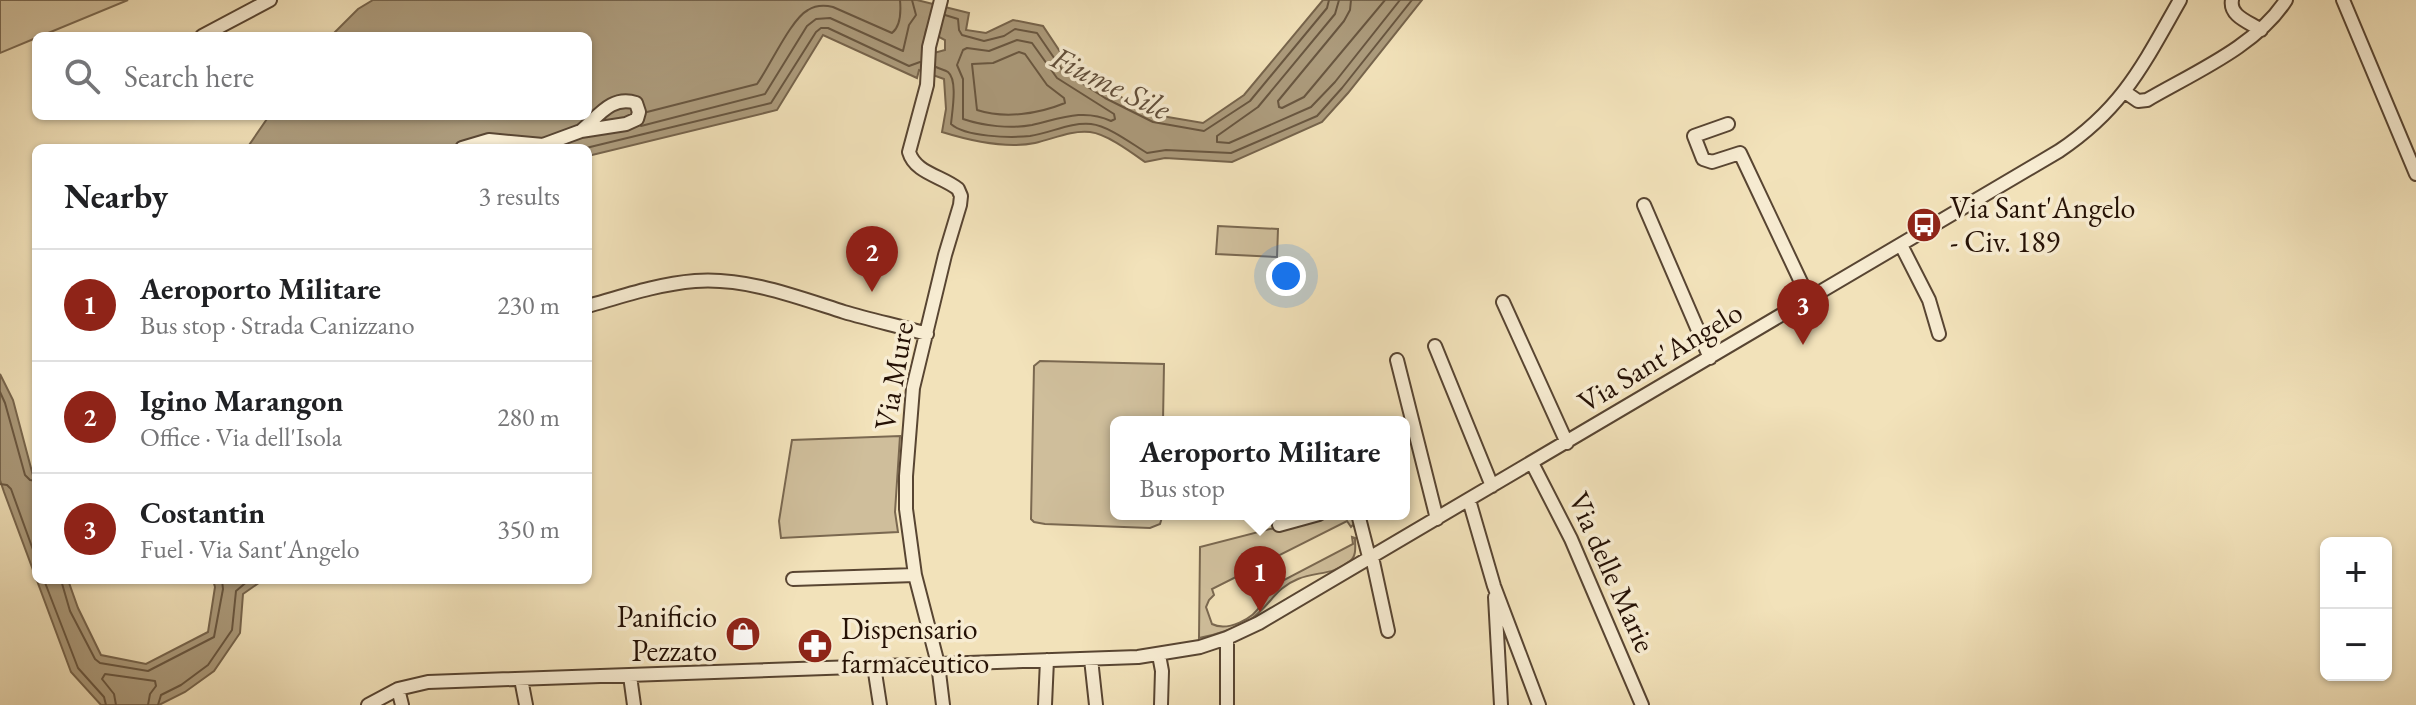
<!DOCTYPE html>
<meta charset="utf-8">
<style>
:root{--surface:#fff;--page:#f6f6f6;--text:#202124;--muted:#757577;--line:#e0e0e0;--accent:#8f2418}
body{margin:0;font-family:"EB Garamond",serif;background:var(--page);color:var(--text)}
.controls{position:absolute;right:24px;bottom:24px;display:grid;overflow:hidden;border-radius:12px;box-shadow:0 2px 6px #0004}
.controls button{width:72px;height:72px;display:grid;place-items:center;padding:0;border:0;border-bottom:2px solid var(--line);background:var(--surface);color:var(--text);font:40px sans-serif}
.you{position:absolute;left:1286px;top:276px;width:28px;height:28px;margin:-20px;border:6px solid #fff;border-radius:50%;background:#1a73e8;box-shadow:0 0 0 12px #1a73e833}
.badge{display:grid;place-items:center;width:52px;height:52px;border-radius:50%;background:var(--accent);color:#fff;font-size:26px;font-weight:700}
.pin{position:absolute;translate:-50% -66px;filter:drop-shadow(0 2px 4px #0008)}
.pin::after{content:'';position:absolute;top:42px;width:28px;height:24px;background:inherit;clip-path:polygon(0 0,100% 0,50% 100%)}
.popup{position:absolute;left:1110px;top:416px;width:300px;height:104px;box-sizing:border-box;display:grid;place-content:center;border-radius:12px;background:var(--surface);filter:drop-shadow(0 2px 6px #0005);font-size:26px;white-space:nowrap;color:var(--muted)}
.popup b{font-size:30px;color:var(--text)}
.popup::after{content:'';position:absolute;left:50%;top:100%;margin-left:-16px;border:16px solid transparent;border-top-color:var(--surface)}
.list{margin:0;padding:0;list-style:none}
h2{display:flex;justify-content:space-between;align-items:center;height:104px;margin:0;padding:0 32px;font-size:34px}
h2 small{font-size:26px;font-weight:400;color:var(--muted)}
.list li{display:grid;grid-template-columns:52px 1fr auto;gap:24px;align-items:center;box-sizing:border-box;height:112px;padding:0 32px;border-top:2px solid var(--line)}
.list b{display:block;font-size:30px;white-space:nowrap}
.list p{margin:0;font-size:26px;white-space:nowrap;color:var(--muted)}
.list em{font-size:26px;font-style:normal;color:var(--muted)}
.icon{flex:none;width:44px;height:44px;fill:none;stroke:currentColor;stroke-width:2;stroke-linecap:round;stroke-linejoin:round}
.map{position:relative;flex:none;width:2416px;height:705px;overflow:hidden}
.search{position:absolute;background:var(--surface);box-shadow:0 2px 6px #0004;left:32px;top:32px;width:560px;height:88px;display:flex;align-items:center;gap:20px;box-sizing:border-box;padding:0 28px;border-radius:12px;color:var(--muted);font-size:30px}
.panel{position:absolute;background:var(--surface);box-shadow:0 2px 6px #0004;left:32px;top:144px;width:560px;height:440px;border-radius:12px}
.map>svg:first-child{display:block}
.green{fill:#cfbe9b;stroke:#7a6850;stroke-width:2}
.water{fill:#ac9b7c;stroke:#76644c;stroke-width:2;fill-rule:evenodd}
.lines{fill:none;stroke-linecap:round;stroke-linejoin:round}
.shore{stroke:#685640;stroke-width:2}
.minor-casing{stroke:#584532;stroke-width:16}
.minor{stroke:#f7ecd2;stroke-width:12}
.labels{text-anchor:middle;stroke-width:7;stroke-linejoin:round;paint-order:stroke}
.poi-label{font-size:30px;fill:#251105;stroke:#f7ecd2;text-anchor:start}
.street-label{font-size:30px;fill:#251105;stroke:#f7ecd2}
.water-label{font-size:32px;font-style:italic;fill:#624f3b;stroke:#f7ecd2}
</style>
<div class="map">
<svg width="2416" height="705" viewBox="0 0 2416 705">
<rect width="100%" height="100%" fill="#f2e2ba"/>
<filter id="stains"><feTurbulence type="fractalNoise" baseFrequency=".0025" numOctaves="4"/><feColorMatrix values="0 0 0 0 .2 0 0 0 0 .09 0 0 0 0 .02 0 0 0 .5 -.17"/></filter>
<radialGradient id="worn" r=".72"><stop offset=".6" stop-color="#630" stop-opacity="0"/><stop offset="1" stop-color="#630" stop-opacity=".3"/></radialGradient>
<path class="green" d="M0,0H128L41,36H36V38L0,53Z
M1218,226L1278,229L1277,257L1216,254Z
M1040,361L1164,364L1163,422H1116V514H1163L1160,524L1150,528L1045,524L1034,522L1031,519L1034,366Z
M900,436L895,512L898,532L781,538L779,521L792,440Z
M1329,514H1353L1355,523L1351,527L1347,521L1212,589L1214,595L1209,600L1206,607L1212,624C1227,632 1254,619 1261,604C1261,597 1254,589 1261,584L1265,590L1353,544L1352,537L1355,538C1355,546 1357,556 1350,561C1332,576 1317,571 1298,579C1275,588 1270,606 1251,619C1237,628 1216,635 1199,638L1200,547Z"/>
<path class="water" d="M373,0H917L969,13L966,30L986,33L1013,20L1043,26L1069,65L1109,91L1156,115L1203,123L1244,95L1323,0H1422L1348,93L1322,122L1232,162L1165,158L1145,162C1131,152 1107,134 1090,132C1071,130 1053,139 1035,143C1005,149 971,141 942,132L946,109L944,79L919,70L917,78L823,35L777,110L588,156V148H247L269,116H588V36H331L358,9ZM926,30L945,40V50L934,53L923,46Z
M0,374L13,400L36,487V580H68L78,608L101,655L146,664L208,632L215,587L213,580H263L243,594L240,633L214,671L185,692L159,705H101L71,672L4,492L0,480Z"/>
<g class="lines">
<path class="shore" d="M1339,0L1335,14L1258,107L1217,136V142L1229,143L1311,107L1335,82L1400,0
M1351,0L1350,10L1344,21L1278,101L1279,107L1282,108L1304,97L1385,0
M945,15L958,19L959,30L962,35L984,41L1004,36L1015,29L1037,33L1063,71L1105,98L1153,122L1204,131L1250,101L1327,8L1329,0
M1017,40L1032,43L1057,78L1114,114L1115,119L1111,121C1083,108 1059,119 1032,125C1010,129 984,126 963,119V79L957,65L963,50L967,48L989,51Z
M1019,52L1025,54L1047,85L1064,98L1065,103C1038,114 1005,119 977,110L972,64L993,63Z
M936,67C940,69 945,70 948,72C958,80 952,112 951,124C965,137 1010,138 1030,136C1051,133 1070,122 1091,124C1109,126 1132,144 1147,153L1166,150L1231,153L1317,116L1342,88L1412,0
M647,112L757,84C770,66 791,19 808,10C816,5 824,5 833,7L892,33C901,26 901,11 900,0
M641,126L765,94L807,26L816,19L830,18L903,51L909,25L916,15L912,0
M586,148L771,103L816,32L821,28H828L909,66L920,62
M0,392L5,403L25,475L30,480L36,481
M0,484L7,485L11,489L36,558
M44,580L78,668L104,697L106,705
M61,580L70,611L95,659L100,663L148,671L214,637L223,589L222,580
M116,705L114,694L102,679L105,674L155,681L156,686L150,694L148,705
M158,705L161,695L181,685L208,665L232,630L236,591L249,580"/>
<defs>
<path id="minor" d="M941,0L929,47L927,85L909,152C915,173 942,176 958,189L961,196L960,205L945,255L913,388L906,476V509L915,575L938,664L943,705
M2232,0C2229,16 2249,22 2261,30
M2343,0L2416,174
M202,36L270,0
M2125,92L2138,101L2147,100C2193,73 2257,46 2286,0
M1728,124L1694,136L1703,159L1712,162L1740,153L1809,299
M462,148L489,140L543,145L581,131L626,124L637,119L639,112L636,103C611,95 598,117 581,131
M1644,205L1710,358
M1901,245L1929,300L1939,334
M1503,302L1567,443
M588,306C623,296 658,284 695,281C745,277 797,297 844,312C871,320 899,326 927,334
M1435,346L1492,486
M1397,360L1437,519
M1532,463L1571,539L1642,705
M1469,500L1494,586L1539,705
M1358,514L1368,553L1372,557L1388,631
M1279,525L1319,514
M793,579L915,575
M1495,597L1501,705
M1227,638V705
M1159,655L1162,671L1161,705
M1091,659L1096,705
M874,666L880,705
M630,676L634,705
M521,679L526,705
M398,689L402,705
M368,705L398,689L428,682L1138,657L1200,647L1227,638L1259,623L2059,151C2123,108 2143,65 2180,0
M1045,705L1047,660"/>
</defs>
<use href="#minor" class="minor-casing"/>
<use href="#minor" class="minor"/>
</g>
<defs>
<symbol id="bus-disc" viewBox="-11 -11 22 22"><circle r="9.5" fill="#8f2418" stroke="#f7ecd2"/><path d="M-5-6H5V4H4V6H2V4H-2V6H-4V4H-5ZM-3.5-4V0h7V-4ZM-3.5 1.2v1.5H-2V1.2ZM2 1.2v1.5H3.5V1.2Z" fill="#fff"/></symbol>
<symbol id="shop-disc" viewBox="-11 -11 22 22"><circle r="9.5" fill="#8f2418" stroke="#f7ecd2"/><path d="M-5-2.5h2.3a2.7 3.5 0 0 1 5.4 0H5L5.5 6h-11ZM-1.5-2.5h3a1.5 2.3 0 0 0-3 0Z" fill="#fff"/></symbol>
<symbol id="pharmacy-disc" viewBox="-11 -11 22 22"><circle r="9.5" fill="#8f2418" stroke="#f7ecd2"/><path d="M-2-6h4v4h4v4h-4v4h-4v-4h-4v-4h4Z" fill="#fff"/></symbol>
</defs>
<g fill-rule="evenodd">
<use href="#bus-disc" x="1904" y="205" width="40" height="40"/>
<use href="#shop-disc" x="723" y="614" width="40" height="40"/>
<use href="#pharmacy-disc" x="795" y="626" width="40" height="40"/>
</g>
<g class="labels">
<g class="poi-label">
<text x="1950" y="218">Via Sant'Angelo<tspan x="1950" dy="34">- Civ. 189</tspan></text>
<text x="717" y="627" text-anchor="end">Panificio<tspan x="717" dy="34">Pezzato</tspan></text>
<text x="841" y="639">Dispensario<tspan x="841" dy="34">farmaceutico</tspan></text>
</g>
<g class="street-label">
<text transform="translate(1660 357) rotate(-31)" y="10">Via Sant'Angelo</text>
<text transform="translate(894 376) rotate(-80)" y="10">Via Mure</text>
<text transform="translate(1612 572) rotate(66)" y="10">Via delle Marie</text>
</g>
<g class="water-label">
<text transform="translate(1111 83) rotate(26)" y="11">Fiume Sile</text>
</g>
</g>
<rect width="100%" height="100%" filter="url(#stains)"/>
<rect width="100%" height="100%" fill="url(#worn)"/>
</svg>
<div class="controls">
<button>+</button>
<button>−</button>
</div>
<div class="you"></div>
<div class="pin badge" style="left:1260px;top:612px">1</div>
<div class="popup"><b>Aeroporto Militare</b>Bus stop</div>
<div class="pin badge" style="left:872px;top:292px">2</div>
<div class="pin badge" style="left:1803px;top:345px">3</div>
<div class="search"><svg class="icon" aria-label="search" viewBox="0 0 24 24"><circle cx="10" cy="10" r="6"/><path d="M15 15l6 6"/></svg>Search here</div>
<section class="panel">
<h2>Nearby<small>3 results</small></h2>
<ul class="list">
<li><span class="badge">1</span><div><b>Aeroporto Militare</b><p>Bus stop · Strada Canizzano</p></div><em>230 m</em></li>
<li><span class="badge">2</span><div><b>Igino Marangon</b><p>Office · Via dell'Isola</p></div><em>280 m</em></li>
<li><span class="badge">3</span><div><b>Costantin</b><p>Fuel · Via Sant'Angelo</p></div><em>350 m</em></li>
</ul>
</section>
</div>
